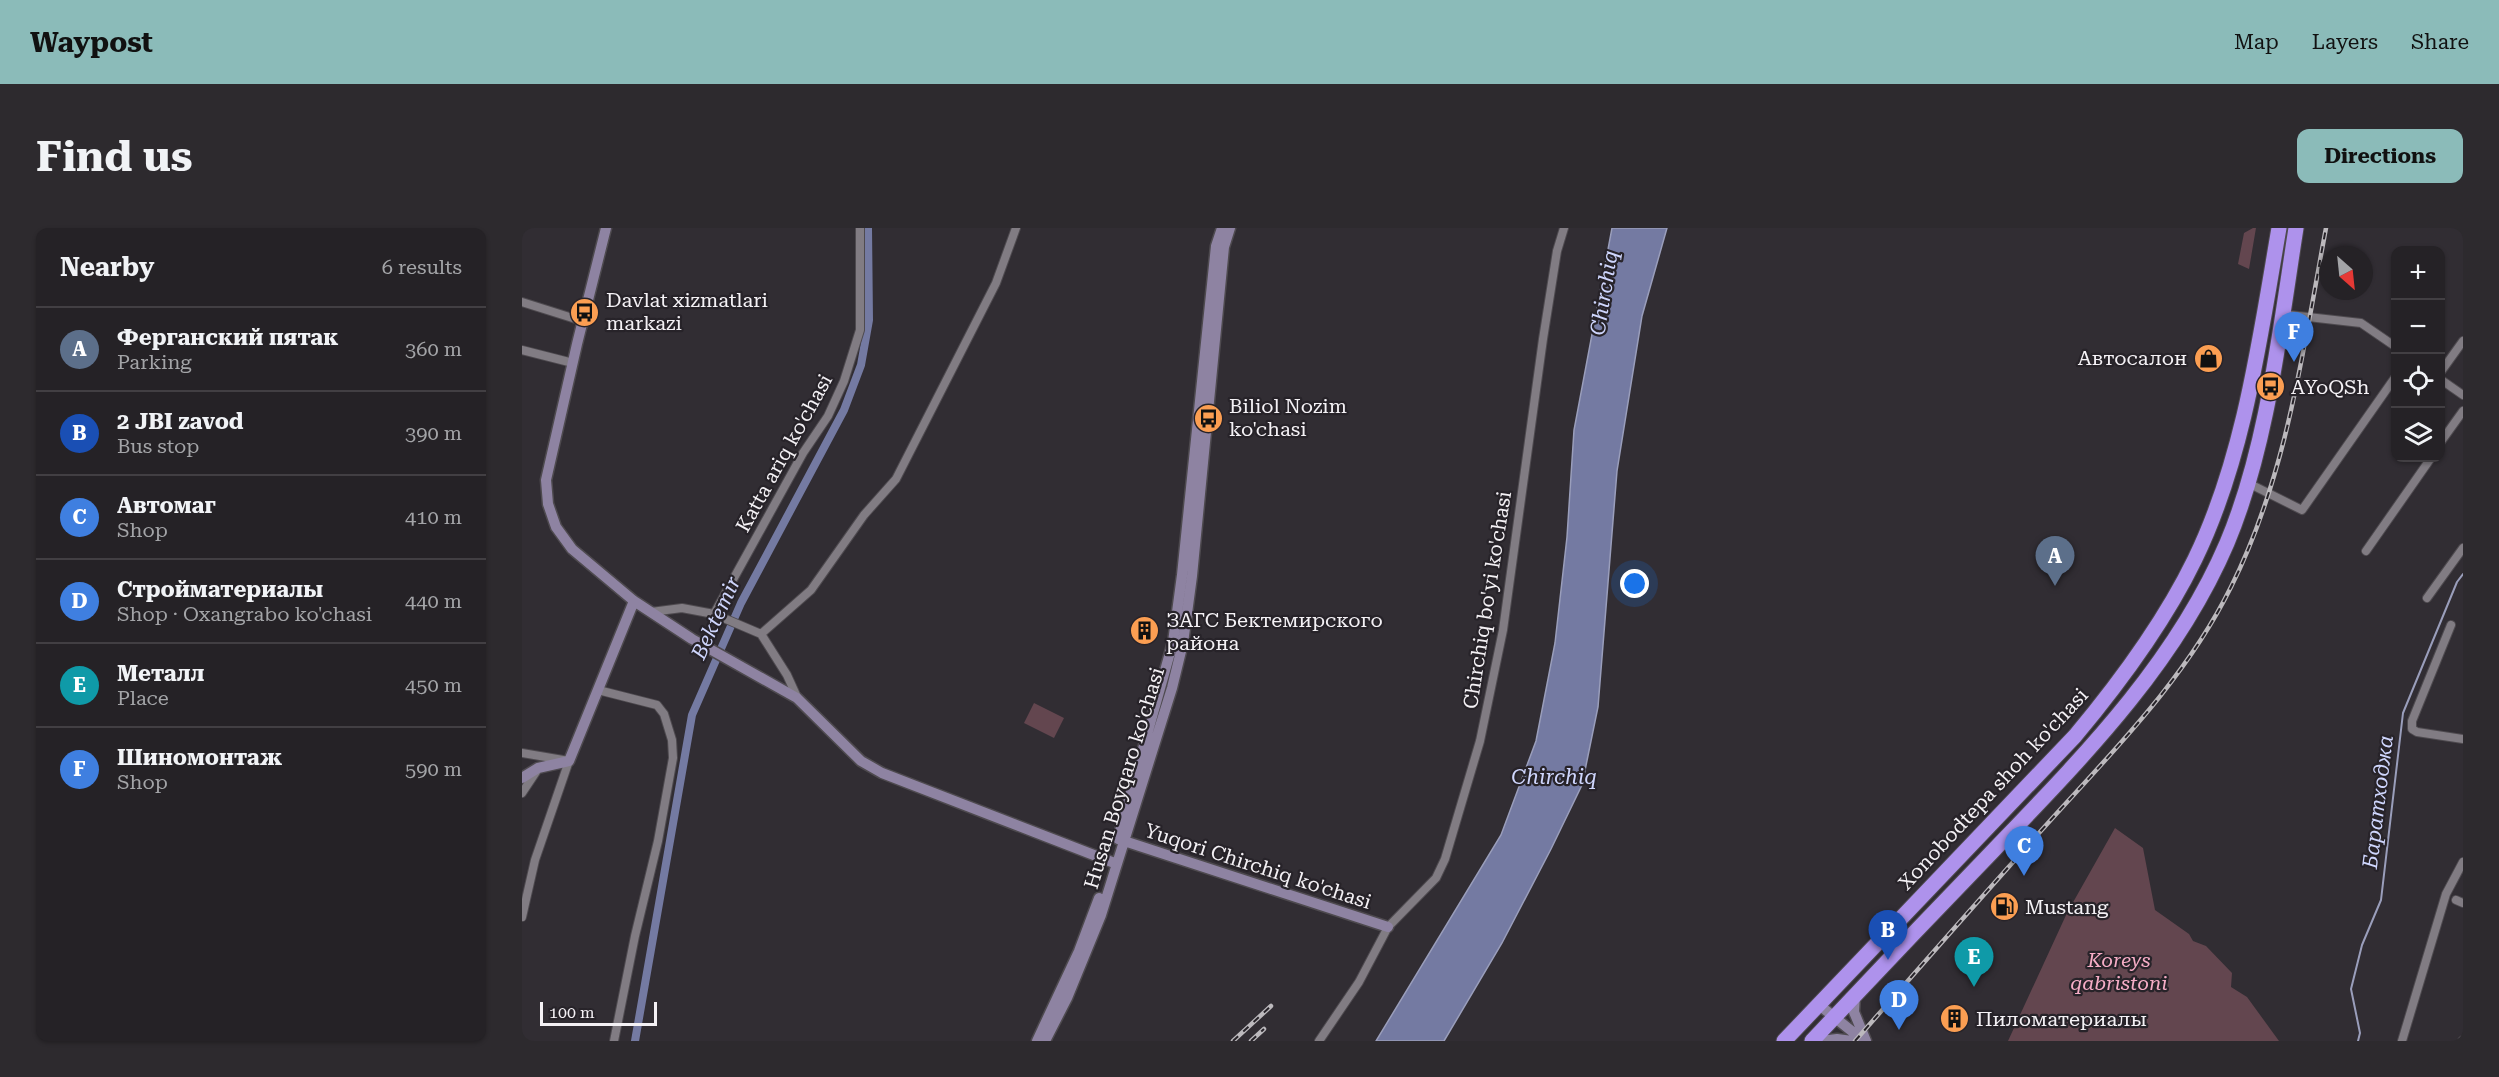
<!DOCTYPE html>
<meta charset="utf-8">
<style>
:root{--surface:#252226;--page:#2d2a2e;--text:#f1f3f6;--muted:#a3a4a7;--line:#423f43;--accent:#8bbbb9}
body{margin:0;font-family:"Roboto Serif",serif;background:var(--page);color:var(--text)}
.controls{position:absolute;right:18px;top:18px;display:grid;overflow:hidden;border-radius:12px;box-shadow:0 2px 4px #0004}
.controls button{width:54px;height:54px;display:grid;place-items:center;padding:0;border:0;border-bottom:2px solid var(--line);background:var(--surface);color:var(--text);font:30px sans-serif}
.compass{position:absolute;left:1797px;top:18px;width:54px;height:54px;border-radius:50%;background:var(--surface);box-shadow:0 2px 4px #0004;rotate:153deg}
.scale{position:absolute;left:18px;bottom:15px;width:117px;box-sizing:border-box;padding-left:6px;border:3px solid #f4f1f5;border-top:0;font-size:16px;line-height:21px;white-space:nowrap;color:#f4f1f5;-webkit-text-stroke:4px #272329;paint-order:stroke}
.you{position:absolute;left:1113px;top:356px;width:21px;height:21px;margin:-15px;border:4px solid #fff;border-radius:50%;background:#1a73e8;box-shadow:0 0 0 9px #1a73e833}
.badge{display:grid;place-items:center;width:39px;height:39px;border-radius:50%;background:var(--accent);color:#fff;font-size:20px;font-weight:700}
.pin{position:absolute;translate:-50% -50px;filter:drop-shadow(0 2px 3px #0008)}
.pin::after{content:'';position:absolute;top:32px;width:21px;height:18px;background:inherit;clip-path:polygon(0 0,100% 0,50% 100%)}
.list{margin:0;padding:0;list-style:none}
h2{display:flex;justify-content:space-between;align-items:center;height:78px;margin:0;padding:0 24px;font-size:26px}
h2 small{font-size:20px;font-weight:400;color:var(--muted)}
.list li{display:grid;grid-template-columns:39px 1fr auto;gap:18px;align-items:center;box-sizing:border-box;height:84px;padding:0 24px;border-top:2px solid var(--line)}
.list b{display:block;font-size:22px;white-space:nowrap}
.list p{margin:0;font-size:20px;white-space:nowrap;color:var(--muted)}
.list em{font-size:20px;font-style:normal;color:var(--muted)}
.icon{flex:none;width:33px;height:33px;fill:none;stroke:currentColor;stroke-width:2;stroke-linecap:round;stroke-linejoin:round}
.map{position:relative;flex:none;width:1941px;height:813px;overflow:hidden;border-radius:12px}
header{display:flex;align-items:center;gap:36px;box-sizing:border-box;height:84px;padding:0 30px;background:var(--accent);color:#111}
header strong{font-size:28px}
nav{display:flex;gap:33px;margin-inline-start:auto;font-size:21px}
.intro{display:flex;align-items:center;justify-content:space-between;box-sizing:border-box;height:144px;padding:0 36px}
h1{margin:0;font-size:42px}
.button{padding:15px 27px;border-radius:12px;background:var(--accent);color:#111;font-size:21px;font-weight:700}
main{display:flex;gap:36px;padding:0 36px}
aside{flex:1;background:var(--surface);border-radius:12px;box-shadow:0 2px 4px #0004}
.map>svg:first-child{display:block}
.green{fill:#63464f}
.water{fill:#747aa2;stroke:#9a9ebb;stroke-width:1.5}
.lines{fill:none;stroke-linecap:round;stroke-linejoin:round}
.stream{stroke:#9a9ebb;stroke-width:2}
.canal{stroke:#747aa2;stroke-width:8}
.street-casing{stroke:#4e4a4f;stroke-width:10}
.secondary-casing{stroke:#4e4a4f;stroke-width:13}
.highway-casing{stroke:#4e4a4f;stroke-width:17}
.street{stroke:#817c83;stroke-width:8}
.secondary{stroke:#8e83a2;stroke-width:10}
.highway{stroke:#ae92ec;stroke-width:15}
.rail-casing{stroke:#bcb9bd;stroke-width:4.5}
.rail{stroke:#272329;stroke-width:2;stroke-dasharray:7;stroke-linecap:butt}
.labels{text-anchor:middle;stroke-width:4.5;stroke-linejoin:round;paint-order:stroke}
.poi-label{font-size:20px;fill:#f4f1f5;stroke:#272329;text-anchor:start}
.street-label{font-size:20px;fill:#f4f1f5;stroke:#272329}
.park-label{font-size:20px;font-style:italic;fill:#f6adc6;stroke:#272329}
.water-label{font-size:21px;font-style:italic;fill:#cfd6fd;stroke:#272329}
</style>
<header>
<strong>Waypost</strong>
<nav><a>Map</a><a>Layers</a><a>Share</a></nav>
</header>
<div class="intro"><h1>Find us</h1><a class="button">Directions</a></div>
<main>
<aside>
<h2>Nearby<small>6 results</small></h2>
<ul class="list">
<li><span class="badge" style="background:#5c6f8a">A</span><div><b>Ферганский пятак</b><p>Parking</p></div><em>360 m</em></li>
<li><span class="badge" style="background:#1a4fb4">B</span><div><b>2 JBI zavod</b><p>Bus stop</p></div><em>390 m</em></li>
<li><span class="badge" style="background:#3f7fe0">C</span><div><b>Автомаг</b><p>Shop</p></div><em>410 m</em></li>
<li><span class="badge" style="background:#3f7fe0">D</span><div><b>Стройматериалы</b><p>Shop · Oxangrabo ko'chasi</p></div><em>440 m</em></li>
<li><span class="badge" style="background:#0f9aa8">E</span><div><b>Металл</b><p>Place</p></div><em>450 m</em></li>
<li><span class="badge" style="background:#3f7fe0">F</span><div><b>Шиномонтаж</b><p>Shop</p></div><em>590 m</em></li>
</ul>
</aside>
<div class="map">
<svg width="1941" height="813" viewBox="0 0 1941 813">
<rect width="100%" height="100%" fill="#312d33"/>
<path class="green" d="M1731,0H1734L1727,41L1716,36L1722,5Z
M512,475L542,490L532,510L502,495Z
M1593,600L1621,620L1633,682L1667,706L1671,713L1684,718L1710,745L1709,759L1725,769L1757,813H1486L1545,685Z"/>
<path class="water" d="M1090,0H1145L1120,88L1095,243L1076,479L1060,557L1029,621L980,715L922,813H854L979,607L1014,513L1033,415L1045,309L1052,202Z"/>
<g class="lines">
<path class="stream" d="M1836,813L1838,805L1829,761L1840,717L1859,672L1881,485L1935,354L1941,346"/>
<path class="canal" d="M113,813L170,487L219,375L322,182L339,137L347,92L346,0"/>
<defs>
<path id="street" d="M0,74L60,93
M1760,86L1839,95L1874,119
M0,122L51,135
M1918,145L1941,113
M1918,151L1941,167
M1918,215L1941,183
M1726,255L1780,282L1874,148
M1844,323L1909,230
M1905,370L1941,320
M129,384L160,380L192,386L239,406L265,447L275,469
M192,386L281,225L306,188L322,153L338,102V0
M1929,397L1890,493V501L1895,504L1941,511
M239,406L289,362L342,287L374,251L474,55L494,0
M76,462L135,477L142,486L150,512L151,530L136,613L113,708L92,813
M0,525L47,533L13,632L0,689
M0,565L14,544
M1934,672L1941,675
M797,813L837,754L866,699L914,650L923,631L958,513L981,402L1021,111L1035,23L1042,0
M1880,813L1924,666L1941,634
M1940,813L1941,812"/>
<path id="secondary" d="M84,0L55,116L24,252L26,276L34,299L50,321L112,373L170,411L275,470L339,533L360,545L595,636
M0,550L16,540L47,533L112,373
M596,610L651,414L660,347L694,18L700,0
M596,611L866,699
M1333,767L1332,784L1344,813
M1296,776L1342,813
M515,813L557,723L577,670
M523,813L545,770L579,687L650,460L661,415L670,348L702,19L708,0
M1299,813L1315,811L1330,813"/>
<path id="highway" d="M1262,813L1553,508C1599,453 1642,395 1673,331C1722,230 1738,110 1757,0
M1290,813C1349,750 1409,687 1469,625C1559,531 1653,437 1705,315C1745,220 1758,102 1774,0"/>
</defs>
<use href="#street" class="street-casing"/>
<use href="#secondary" class="secondary-casing"/>
<use href="#highway" class="highway-casing"/>
<use href="#street" class="street"/>
<use href="#secondary" class="secondary"/>
<use href="#highway" class="highway"/>
<defs>
<path id="rail" d="M711,813L749,778
M729,813L742,801
M1333,813C1397,740 1461,667 1526,595C1593,521 1664,450 1709,359C1765,247 1781,122 1804,0"/>
</defs>
<use href="#rail" class="rail-casing"/>
<use href="#rail" class="rail"/>
</g>
<defs>
<symbol id="bus-disc" viewBox="-11 -11 22 22"><circle r="9.5" fill="#fb9e52" stroke="#272329"/><path d="M-5-6H5V4H4V6H2V4H-2V6H-4V4H-5ZM-3.5-4V0h7V-4ZM-3.5 1.2v1.5H-2V1.2ZM2 1.2v1.5H3.5V1.2Z" fill="#111"/></symbol>
<symbol id="shop-disc" viewBox="-11 -11 22 22"><circle r="9.5" fill="#fb9e52" stroke="#272329"/><path d="M-5-2.5h2.3a2.7 3.5 0 0 1 5.4 0H5L5.5 6h-11ZM-1.5-2.5h3a1.5 2.3 0 0 0-3 0Z" fill="#111"/></symbol>
<symbol id="building-disc" viewBox="-11 -11 22 22"><circle r="9.5" fill="#fb9e52" stroke="#272329"/><path d="M-4-6H4V6H1V3H-1V6H-4ZM-2.5-4.3h1.7v1.8h-1.7ZM.8-4.3h1.7v1.8H.8ZM-2.5-1h1.7V.8h-1.7ZM.8-1h1.7V.8H.8Z" fill="#111"/></symbol>
<symbol id="fuel-disc" viewBox="-11 -11 22 22"><circle r="9.5" fill="#fb9e52" stroke="#272329"/><path d="M-5.5-6h7V0h2V4h1.3V-2.5L3-4.5l.8-.8L6-3V5H2.5V1h-1V6h-7ZM-4.2-4.7v3.2H.2V-4.7Z" fill="#111"/></symbol>
</defs>
<g fill-rule="evenodd">
<use href="#bus-disc" x="46" y="68" width="33" height="33"/>
<use href="#shop-disc" x="1670" y="114" width="33" height="33"/>
<use href="#bus-disc" x="1732" y="142" width="33" height="33"/>
<use href="#bus-disc" x="670" y="174" width="33" height="33"/>
<use href="#building-disc" x="606" y="386" width="33" height="33"/>
<use href="#fuel-disc" x="1466" y="662" width="33" height="33"/>
<use href="#building-disc" x="1416" y="774" width="33" height="33"/>
</g>
<g class="labels">
<g class="poi-label">
<text x="84" y="79">Davlat xizmatlari<tspan x="84" dy="23">markazi</tspan></text>
<text x="1665" y="137" text-anchor="end">Автосалон</text>
<text x="1769" y="166">AYoQSh</text>
<text x="707" y="185">Biliol Nozim<tspan x="707" dy="23">ko'chasi</tspan></text>
<text x="644" y="399">ЗАГС Бектемирского<tspan x="644" dy="23">района</tspan></text>
<text x="1503" y="686">Mustang</text>
<text x="1454" y="798">Пиломатериалы</text>
</g>
<g class="street-label">
<text transform="translate(262 225) rotate(-61)" y="7">Katta ariq ko'chasi</text>
<text transform="translate(965 372) rotate(-81)" y="7">Chirchiq bo'yi ko'chasi</text>
<text transform="translate(602 550) rotate(-73)" y="7">Husan Boyqaro ko'chasi</text>
<text transform="translate(1471 561) rotate(-47)" y="7">Xonobodtepa shoh ko'chasi</text>
<text transform="translate(736 638) rotate(18)" y="7">Yuqori Chirchiq ko'chasi</text>
</g>
<g class="park-label">
<text x="1597" y="739">Koreys<tspan x="1597" dy="23">qabristoni</tspan></text>
</g>
<g class="water-label">
<text transform="translate(1082 65) rotate(-81)" y="7">Chirchiq</text>
<text transform="translate(194 390) rotate(-65)" y="7">Bektemir</text>
<text x="1032" y="556">Chirchiq</text>
<text transform="translate(1856 574) rotate(-83)" y="7">Баратходжа</text>
</g>
</g>
</svg>
<div class="controls">
<button>+</button>
<button>−</button>
<button><svg class="icon" aria-label="locate" viewBox="0 0 24 24"><circle cx="12" cy="12" r="6"/><path d="M12 2v4M12 18v4M2 12h4M18 12h4"/></svg></button>
<button><svg class="icon" aria-label="layers" viewBox="0 0 24 24"><path d="M12 4l9 5-9 5-9-5zM3 14l9 5 9-5"/></svg></button>
</div>
<svg class="compass" viewBox="-18 -18 36 36"><path d="M0-13l5 13h-10z" fill="#e53935"/><path d="M0 13l5-13h-10z" fill="#a3a4a7"/></svg>
<div class="scale">100 m</div>
<div class="you"></div>
<div class="pin badge" style="left:1533px;top:358px;background:#5c6f8a">A</div>
<div class="pin badge" style="left:1366px;top:732px;background:#1a4fb4">B</div>
<div class="pin badge" style="left:1502px;top:648px;background:#3f7fe0">C</div>
<div class="pin badge" style="left:1377px;top:802px;background:#3f7fe0">D</div>
<div class="pin badge" style="left:1452px;top:759px;background:#0f9aa8">E</div>
<div class="pin badge" style="left:1772px;top:134px;background:#3f7fe0">F</div>
</div>
</main>
